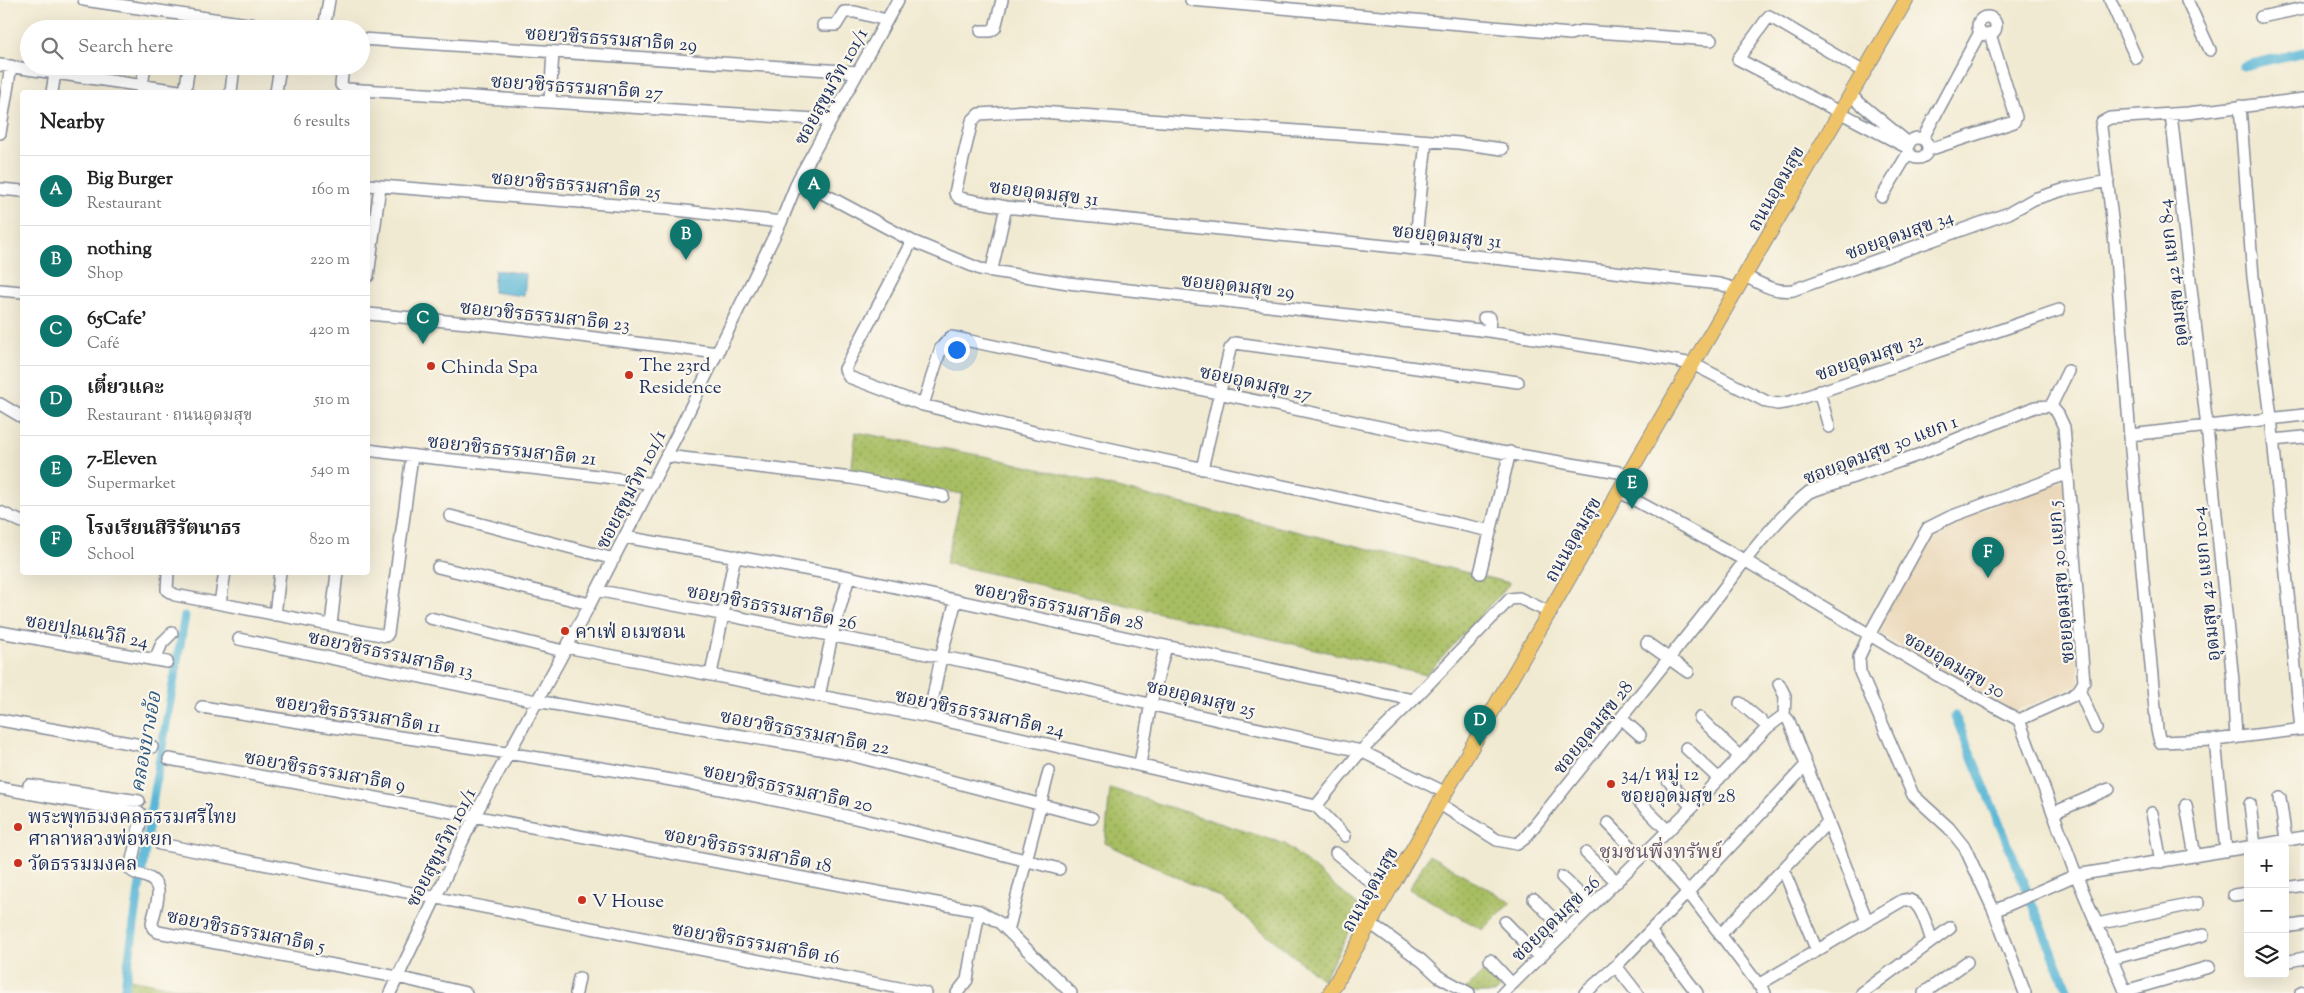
<!DOCTYPE html>
<meta charset="utf-8">
<style>
:root{--surface:#fff;--page:#f2f2f2;--text:#222;--muted:#767676;--line:#e0e0e0;--accent:#0f766e}
body{margin:0;font-family:"Sorts Mill Goudy","Noto Serif Thai",serif;background:var(--page);color:var(--text)}
.controls{position:absolute;right:15px;bottom:15px;display:grid;overflow:hidden;border-radius:5px;box-shadow:0 5px 20px #0002}
.controls button{width:45px;height:45px;display:grid;place-items:center;padding:0;border:0;border-bottom:1px solid var(--line);background:var(--surface);color:var(--text);font:25px sans-serif}
.you{position:absolute;left:956px;top:349px;width:18px;height:18px;margin:-12px;border:4px solid #fff;border-radius:50%;background:#1a73e8;box-shadow:0 0 0 8px #1a73e833}
.badge{display:grid;place-items:center;width:32px;height:32px;border-radius:50%;background:var(--accent);color:#fff;font-size:16px;font-weight:700}
.pin{position:absolute;translate:-50% -41px;filter:drop-shadow(0 1px 2px #0008)}
.pin::after{content:'';position:absolute;top:26px;width:18px;height:15px;background:inherit;clip-path:polygon(0 0,100% 0,50% 100%)}
.list{margin:0;padding:0;list-style:none}
h2{display:flex;justify-content:space-between;align-items:center;height:65px;margin:0;padding:0 20px;font-size:21px}
h2 small{font-size:16px;font-weight:400;color:var(--muted)}
.list li{display:grid;grid-template-columns:32px 1fr auto;gap:15px;align-items:center;box-sizing:border-box;height:70px;padding:0 20px;border-top:1px solid var(--line)}
.list b{display:block;font-size:19px;white-space:nowrap}
.list p{margin:0;font-size:16px;white-space:nowrap;color:var(--muted)}
.list em{font-size:16px;font-style:normal;color:var(--muted)}
.icon{flex:none;width:28px;height:28px;fill:none;stroke:currentColor;stroke-width:2;stroke-linecap:round;stroke-linejoin:round}
.map{position:relative;flex:none;width:2304px;height:993px;overflow:hidden}
.search{position:absolute;background:var(--surface);box-shadow:0 5px 20px #0002;left:20px;top:20px;width:350px;height:55px;display:flex;align-items:center;gap:12px;box-sizing:border-box;padding:0 18px;border-radius:28px;color:var(--muted);font-size:19px}
.panel{position:absolute;background:var(--surface);box-shadow:0 5px 20px #0002;left:20px;top:90px;width:350px;height:485px;border-radius:5px}
.map>svg:first-child{display:block}
.built{fill:#ebd8ba}
.green{fill:url(#green-dots);stroke:#627660}
.water{fill:#58b6d6;stroke:#3a729a}
.lines{fill:none;stroke-linecap:round;stroke-linejoin:round}
.canal{stroke:#58b6d6;stroke-width:9}
.minor-casing{stroke:#868c98;stroke-width:14}
.major-casing{stroke:#868c98;stroke-width:16}
.minor{stroke:#fff;stroke-width:11}
.major{stroke:#efc469;stroke-width:14}
.poi-dot{fill:#c8321e;stroke:#fbf7ec;stroke-width:2}
.labels{text-anchor:middle;stroke-width:4.5;stroke-linejoin:round;paint-order:stroke}
.street-label{font-size:19px;fill:#1b2f5e;stroke:#fbf7ec}
.poi-label{font-size:19px;fill:#1b2f5e;stroke:#fbf7ec;text-anchor:start}
.water-label{font-size:20px;font-style:italic;fill:#2d5882;stroke:#fbf7ec}
.neighbourhood-label{font-size:20px;fill:#63556a;stroke:#fbf7ec}
</style>
<div class="map">
<svg width="2304" height="993" viewBox="0 0 2304 993">
<defs>
<pattern id="green-dots" width="8" height="8" patternUnits="userSpaceOnUse" patternTransform="scale(1.25)"><rect width="8" height="8" fill="#a8be62"/><path d="M2 2h.1M6 6h.1" fill="none" stroke="#889b54" stroke-width="1.8" stroke-linecap="round"/></pattern>
</defs>
<rect width="100%" height="100%" fill="#fbf7ec"/>
<filter id="ink" filterUnits="userSpaceOnUse"><feTurbulence type="fractalNoise" baseFrequency=".02" numOctaves="2"/><feDisplacementMap in="SourceGraphic" scale="10" xChannelSelector="R" yChannelSelector="G"/><feConvolveMatrix kernelMatrix="1 2 1 2 8 2 1 2 1" color-interpolation-filters="sRGB"/></filter>
<filter id="wash" filterUnits="userSpaceOnUse"><feTurbulence type="fractalNoise" baseFrequency=".0096" numOctaves="4" result="noise"/><feDisplacementMap in="SourceGraphic" scale="20" xChannelSelector="R" yChannelSelector="G"/><feGaussianBlur stdDeviation="1.12" result="paint"/><feColorMatrix in="noise" values="0 0 0 0 0 0 0 0 0 0 0 0 0 0 0 0 0 1.4 0 .05"/><feComposite in="paint" operator="in"/></filter>
<g filter="url(#wash)">
<rect width="100%" height="100%" fill="#f1ead2"/>
<path class="built" d="M2062,480L2066,483L2079,685L2013,712L1881,635L1878,627L1931,529Z"/>
<path class="green" d="M856,432L989,457L1510,583L1426,675L946,563L962,494L851,474Z
M1110,788L1285,844L1362,909L1323,980L1223,899L1105,843Z
M1429,855L1511,902L1483,930L1409,889Z
M1483,972L1502,987L1496,993H1462Z
M124,978L205,993H122Z"/>
<path class="water" d="M495,270L526,274L524,296L493,292Z"/>
<g class="lines">
<path class="canal" d="M2243,66L2304,52
M1955,716L2069,993
M124,993L150,815L185,616"/>
</g>
</g>
<g filter="url(#ink)">
<g class="lines">
<defs>
<path id="minor" d="M84,0L282,29
M1191,0L1570,34L1581,31L1711,40
M2110,0L2136,58
M2187,0L2210,50
M2261,17L2304,8
M1978 26a9 9 0 1 1 18 0a9 9 0 1 1-18 0Z
M823,25H836L844,12H855L886,20
M324,29L329,0
M981,31H990L995,28L1002,0
M361,39L858,72
M0,65L186,92
M343,66L341,85L346,89L831,120
M1864,72L1769,16L1738,59L1908,148
M97,79L100,66
M52,92L56,67
M141,92L145,66
M185,92L189,66
M231,92L234,66
M276,92L280,67
M1850,95L1907,142
M2304,99L2188,113L2110,118L2102,122L2101,127L2115,244L2131,450L2157,730L2160,742L2215,740L2304,729
M550,101L553,52
M2240,106L2253,277L2271,417L2301,729
M2171,114L2207,427L2233,681L2236,738
M0,133L11,66
M1908 148a10 10 0 1 1 20 0a10 10 0 1 1-20 0Z
M1923,138L1980,32
M1502,149L1459,143L1027,111L979,114L972,121L955,193L959,198L1006,207L1415,249L1719,284L1737,289
M1928,150L2014,122L2016,117L1990,34
M798,180L912,241L980,269L1068,283L1489,331L1636,354L1693,364L1767,402L1777,404L1790,402L2059,310
M368,185L667,209L781,222
M0,189L22,191
M1882,197L1909,152
M912,241L845,369L849,377L923,405L1038,433L1491,531
M1415,249L1426,141
M992,269L1006,207
M368,276L380,186
M1745,276C1761,284 1775,293 1793,290L2009,213L2034,199L2063,190L2108,181
M0,290L22,292
M368,314L490,325L718,353
M1484,318H1490L1489,331
M1819,391L1829,427
M0,404L22,417
M923,405L941,348L951,337L1495,451L1630,474
M2051,406L2068,371
M2130,435L2304,415
M2273,440L2304,437
M368,450C462,463 558,468 652,484
M666,456L851,478L943,496
M1202,469L1230,349L1235,343L1518,382
M1620,492L1746,561L1937,675L2019,720L2076,875L2126,993
M0,512L22,522
M450,516L614,559
M438,567L590,604
M168,572L167,590L175,595L386,636L388,633L412,456
M1480,573L1510,452
M596,590L968,662L1218,720L1361,751L1446,793
M220,603L225,572
M275,615L280,572
M430,618L563,651
M331,625L337,572
M0,632L167,662
M239,639L536,701L843,753L1092,818
M1647,643L1688,672
M566,647L929,717L1316,806L1361,751L1413,700L849,577L625,537
M155,660L162,643L172,633
M711,674L735,556
M1779,684L1785,696L1784,715
M2079,690L2096,728
M819,696L832,635L849,577
M1413,700L1510,599L1519,598L1551,613
M1740,703L1768,727
M202,707C377,735 552,757 726,790C838,812 948,840 1059,869
M929,717L941,657L956,600
M1700,718L1740,757
M1622,719L1640,735
M0,720L152,747
M2019,720L2072,696L2079,690L2084,682L2064,427L2058,414L2051,406
M2215,740L2226,851
M1686,748L1719,779
M169,759L979,911L1000,923L1071,993
M1140,764L1151,703L1166,646
M1668,780L1692,807
M29,785L139,801
M0,788L140,813L141,819L130,869C134,874 138,874 144,876C167,883 156,904 152,923L153,928L158,932L397,977L466,993
M2280,798L2286,840
M1636,799L1668,831
M1440,804L1497,840L1517,844L1524,839C1582,767 1640,695 1698,622C1731,580 1768,525 1809,492L1918,455L2035,407L2051,406
M2250,804L2255,846
M2186,805L2195,856
M1316,806L1345,836
M2053,813L2109,789
M2152,813L2161,862
M1608,823L1641,857
M160,844L925,993
M2249,847L2304,837
M1650,849L1688,892L1765,993
M1336,853L1386,895
M1586,853L1617,882
M1783,869L1817,951
M1562,877L1592,906
M2285,888L2304,885
M2234,895L2248,893
M1534,899L1566,932
M1994,911L2076,875L2248,847
M1505,922L1540,958
M1370,923L1422,961L1438,976L1469,993
M2097,924L2198,903
M2285,927L2304,924
M1008,931L1049,771
M1650,931L1697,993
M1720,935L1828,822
M2111,959L2203,935
M1490,960L1512,984
M2285,962L2304,958
M1616,966L1637,993
M1758,985L1903,900C1921,896 1927,928 1932,941
M2125,991L2209,967
M390,993L475,815L590,604L681,427L781,222L798,180L898,0
M576,993L579,978
M957,993L967,980L979,911
M1503,993L1692,807L1768,727L1784,715L1789,721L1867,921
M1585,993L1616,966L1688,892L1806,765
M1862,993L1950,928
M1924,993L1967,962
M2025,993L1994,911L1965,848L1949,828L1913,795L1860,672L1859,657L1869,635L1928,528L1950,517L2068,473
M2301,993L2304,992"/>
<path id="major" d="M1330,993L1645,446L1906,0"/>
</defs>
<use href="#minor" class="minor-casing"/>
<use href="#major" class="major-casing"/>
<use href="#minor" class="minor"/>
<use href="#major" class="major"/>
</g>
</g>
<g class="poi-dot">
<circle cx="431" cy="366" r="5"/>
<circle cx="629" cy="375" r="5"/>
<circle cx="565" cy="631" r="5"/>
<circle cx="1611" cy="784" r="5"/>
<circle cx="18" cy="827" r="5"/>
<circle cx="18" cy="863" r="5"/>
<circle cx="582" cy="900" r="5"/>
</g>
<g class="labels">
<g class="street-label">
<text transform="translate(611 38) rotate(4)" y="7">ซอยวชิรธรรมสาธิต 29</text>
<text transform="translate(577 86) rotate(4)" y="7">ซอยวชิรธรรมสาธิต 27</text>
<text transform="translate(830 86) rotate(-61)" y="7">ซอยสุขุมวิท 101/1</text>
<text transform="translate(576 184) rotate(5)" y="7">ซอยวชิรธรรมสาธิต 25</text>
<text transform="translate(1775 188) rotate(-60)" y="7">ถนนอุดมสุข</text>
<text transform="translate(1044 192) rotate(7)" y="7">ซอยอุดมสุข 31</text>
<text transform="translate(1899 234) rotate(-20)" y="7">ซอยอุดมสุข 34</text>
<text transform="translate(1447 235) rotate(6)" y="7">ซอยอุดมสุข 31</text>
<text transform="translate(2172 273) rotate(-97)" y="7">อุดมสุข 42 แยก 8-4</text>
<text transform="translate(1238 285) rotate(6)" y="7">ซอยอุดมสุข 29</text>
<text transform="translate(545 315) rotate(6)" y="7">ซอยวชิรธรรมสาธิต 23</text>
<text transform="translate(1869 356) rotate(-19)" y="7">ซอยอุดมสุข 32</text>
<text transform="translate(1256 382) rotate(12)" y="7">ซอยอุดมสุข 27</text>
<text transform="translate(512 449) rotate(6)" y="7">ซอยวชิรธรรมสาธิต 21</text>
<text transform="translate(1880 449) rotate(-21)" y="7">ซอยอุดมสุข 30 แยก 1</text>
<text transform="translate(630 489) rotate(-63)" y="7">ซอยสุขุมวิท 101/1</text>
<text transform="translate(1572 539) rotate(-60)" y="7">ถนนอุดมสุข</text>
<text transform="translate(2060 582) rotate(-95)" y="7">ซอยอุดมสุข 30 แยก 5</text>
<text transform="translate(2205 584) rotate(-96)" y="7">อุดมสุข 42 แยก 10-4</text>
<text transform="translate(1059 605) rotate(12)" y="7">ซอยวชิรธรรมสาธิต 28</text>
<text transform="translate(772 606) rotate(11)" y="7">ซอยวชิรธรรมสาธิต 26</text>
<text transform="translate(87 630) rotate(10)" y="7">ซอยปุณณวิถี 24</text>
<text transform="translate(391 653) rotate(12)" y="7">ซอยวชิรธรรมสาธิต 13</text>
<text transform="translate(1955 664) rotate(30)" y="7">ซอยอุดมสุข 30</text>
<text transform="translate(1201 697) rotate(13)" y="7">ซอยอุดมสุข 25</text>
<text transform="translate(980 712) rotate(12)" y="7">ซอยวชิรธรรมสาธิต 24</text>
<text transform="translate(358 713) rotate(9)" y="7">ซอยวชิรธรรมสาธิต 11</text>
<text transform="translate(1592 727) rotate(-51)" y="7">ซอยอุดมสุข 28</text>
<text transform="translate(805 731) rotate(11)" y="7">ซอยวชิรธรรมสาธิต 22</text>
<text transform="translate(325 770) rotate(10)" y="7">ซอยวชิรธรรมสาธิต 9</text>
<text transform="translate(788 787) rotate(12)" y="7">ซอยวชิรธรรมสาธิต 20</text>
<text transform="translate(440 847) rotate(-63)" y="7">ซอยสุขุมวิท 101/1</text>
<text transform="translate(748 849) rotate(11)" y="7">ซอยวชิรธรรมสาธิต 18</text>
<text transform="translate(1369 889) rotate(-60)" y="7">ถนนอุดมสุข</text>
<text transform="translate(1555 918) rotate(-44)" y="7">ซอยอุดมสุข 26</text>
<text transform="translate(246 930) rotate(11)" y="7">ซอยวชิรธรรมสาธิต 5</text>
<text transform="translate(756 942) rotate(10)" y="7">ซอยวชิรธรรมสาธิต 16</text>
</g>
<g class="poi-label">
<text x="639" y="371">The 23rd<tspan x="639" dy="22">Residence</tspan></text>
<text x="441" y="373">Chinda Spa</text>
<text x="575" y="638">คาเฟ่ อเมซอน</text>
<text x="1621" y="780">34/1 หมู่ 12<tspan x="1621" dy="22">ซอยอุดมสุข 28</tspan></text>
<text x="28" y="823">พระพุทธมงคลธรรมศรีไทย<tspan x="28" dy="22">ศาลาหลวงพ่อหยก</tspan></text>
<text x="28" y="870">วัดธรรมมงคล</text>
<text x="592" y="907">V House</text>
</g>
<g class="water-label">
<text transform="translate(145 742) rotate(-80)" y="7">คลองบางอ้อ</text>
</g>
<g class="neighbourhood-label">
<text x="1661" y="858">ชุมชนพึ่งทรัพย์</text>
</g>
</g>
</svg>
<div class="controls">
<button>+</button>
<button>−</button>
<button><svg class="icon" aria-label="layers" viewBox="0 0 24 24"><path d="M12 4l9 5-9 5-9-5zM3 14l9 5 9-5"/></svg></button>
</div>
<div class="you"></div>
<div class="pin badge" style="left:814px;top:210px">A</div>
<div class="pin badge" style="left:686px;top:260px">B</div>
<div class="pin badge" style="left:423px;top:344px">C</div>
<div class="pin badge" style="left:1480px;top:746px">D</div>
<div class="pin badge" style="left:1632px;top:509px">E</div>
<div class="pin badge" style="left:1988px;top:578px">F</div>
<div class="search"><svg class="icon" aria-label="search" viewBox="0 0 24 24"><circle cx="10" cy="10" r="6"/><path d="M15 15l6 6"/></svg>Search here</div>
<section class="panel">
<h2>Nearby<small>6 results</small></h2>
<ul class="list">
<li><span class="badge">A</span><div><b>Big Burger</b><p>Restaurant</p></div><em>160 m</em></li>
<li><span class="badge">B</span><div><b>nothing</b><p>Shop</p></div><em>220 m</em></li>
<li><span class="badge">C</span><div><b>65Cafe'</b><p>Café</p></div><em>420 m</em></li>
<li><span class="badge">D</span><div><b>เตี๋ยวแคะ</b><p>Restaurant · ถนนอุดมสุข</p></div><em>510 m</em></li>
<li><span class="badge">E</span><div><b>7-Eleven</b><p>Supermarket</p></div><em>540 m</em></li>
<li><span class="badge">F</span><div><b>โรงเรียนสิริรัตนาธร</b><p>School</p></div><em>820 m</em></li>
</ul>
</section>
</div>
